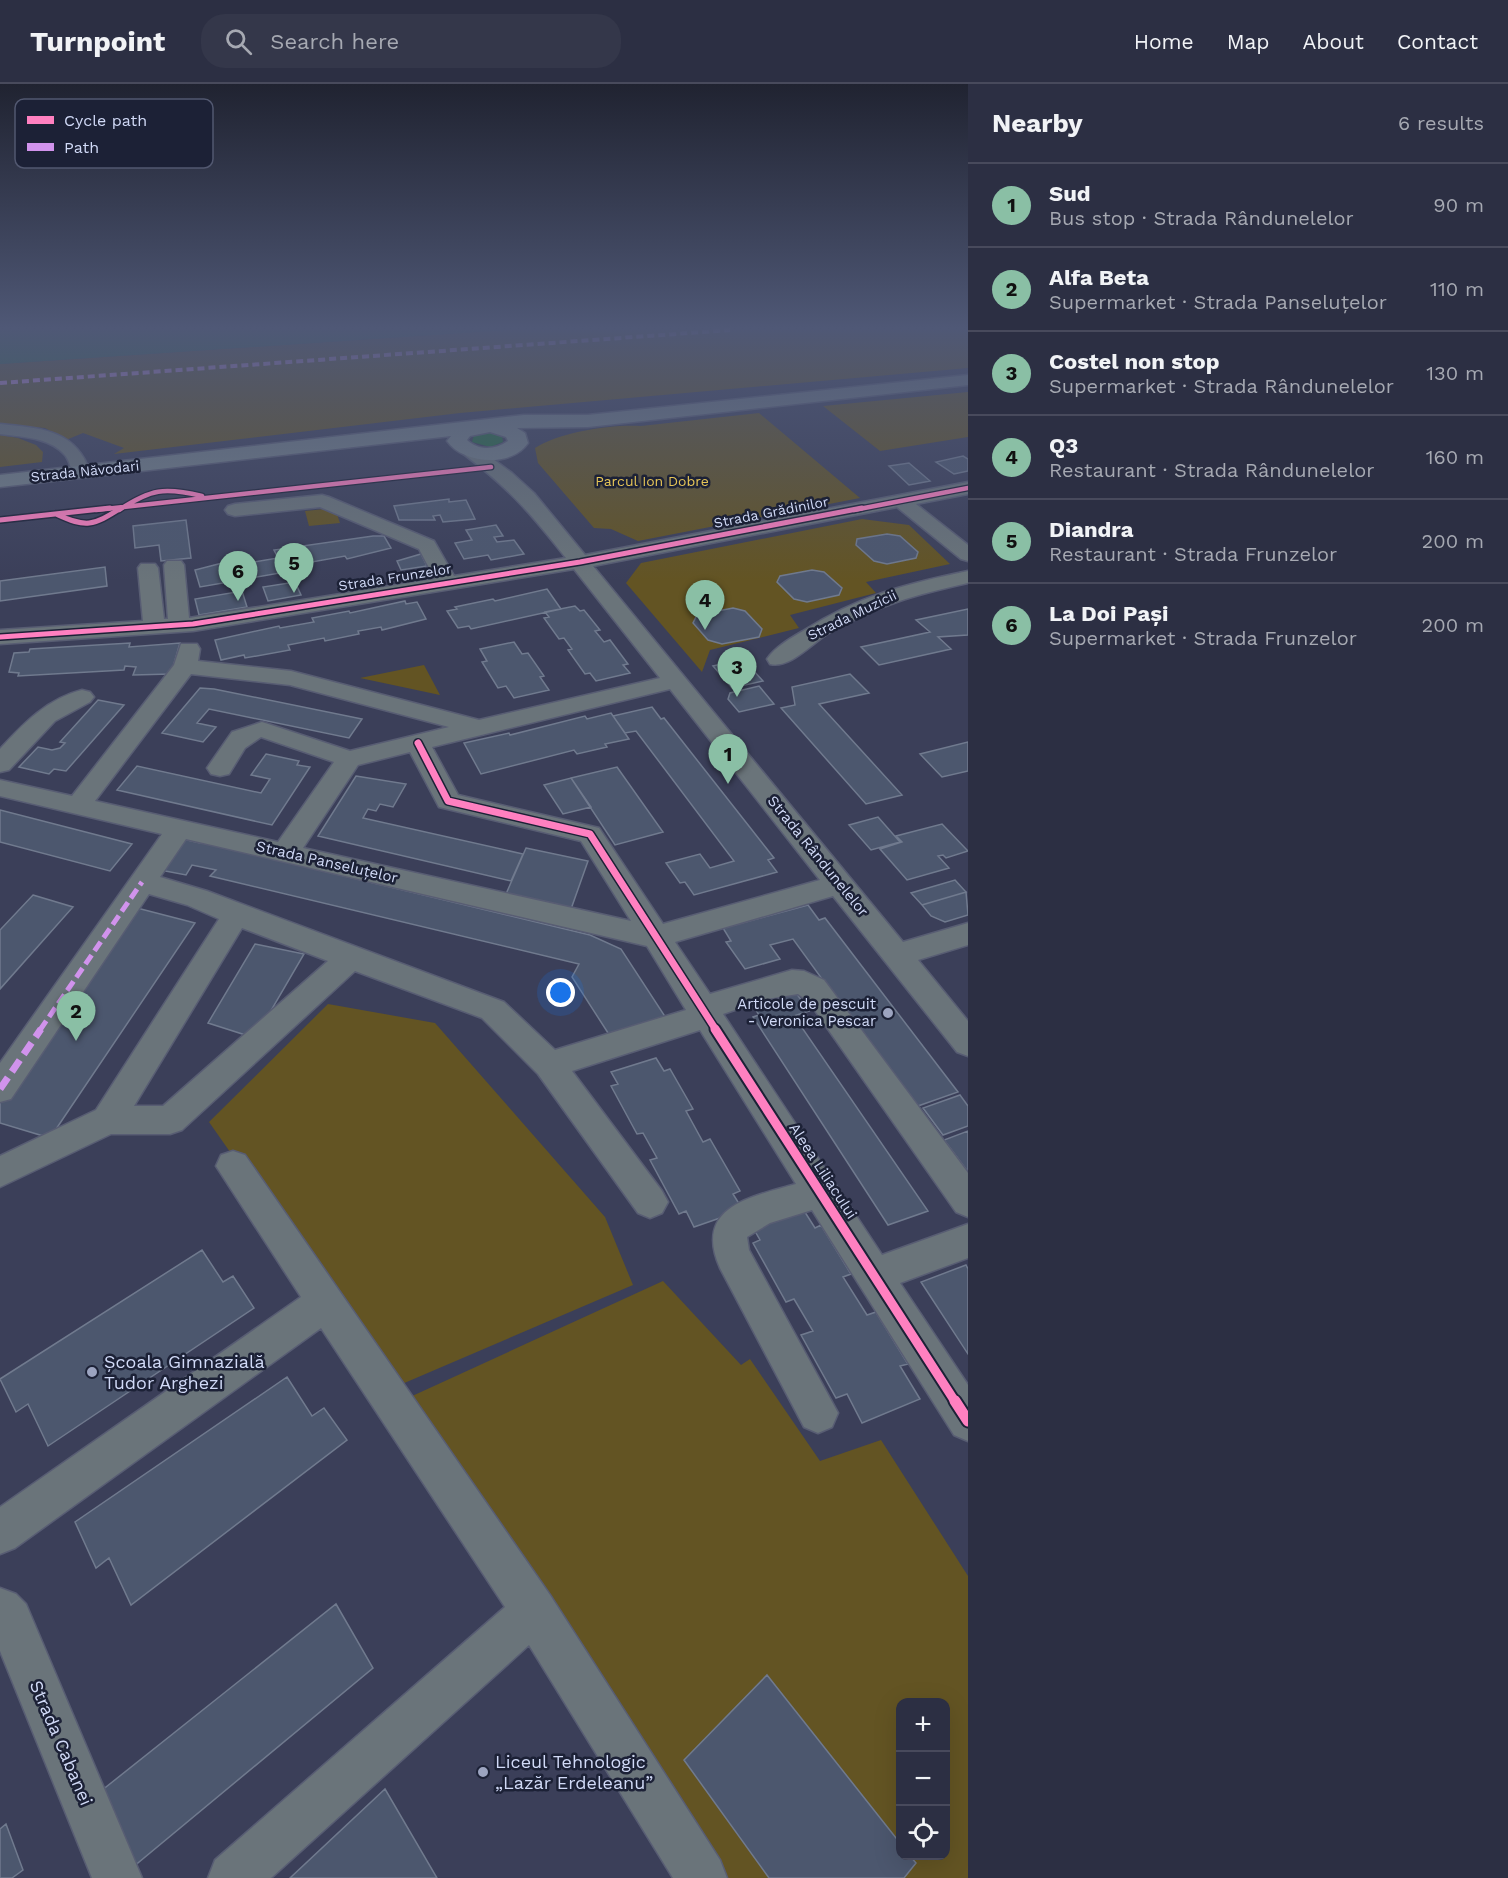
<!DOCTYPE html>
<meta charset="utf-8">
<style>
:root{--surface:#2c2f43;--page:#34374a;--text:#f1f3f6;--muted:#a6a9b2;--line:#484a5c;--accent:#8abfa5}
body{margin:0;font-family:"Work Sans",sans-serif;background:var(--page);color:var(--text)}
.controls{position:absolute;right:18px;bottom:18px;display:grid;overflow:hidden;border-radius:12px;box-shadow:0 6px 24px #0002}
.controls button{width:54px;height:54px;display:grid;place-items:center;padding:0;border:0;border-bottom:2px solid var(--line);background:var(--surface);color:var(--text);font:30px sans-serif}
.you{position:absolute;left:561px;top:909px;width:21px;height:21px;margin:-15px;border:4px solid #fff;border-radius:50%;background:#1a73e8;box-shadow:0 0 0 9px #1a73e833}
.badge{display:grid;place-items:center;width:39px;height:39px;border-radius:50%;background:var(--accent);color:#111;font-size:20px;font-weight:700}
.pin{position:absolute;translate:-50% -50px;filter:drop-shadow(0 2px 3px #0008)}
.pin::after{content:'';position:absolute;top:32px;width:21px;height:18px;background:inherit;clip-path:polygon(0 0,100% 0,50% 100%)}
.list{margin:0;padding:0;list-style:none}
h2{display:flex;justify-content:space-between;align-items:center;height:78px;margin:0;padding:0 24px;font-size:26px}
h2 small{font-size:20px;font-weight:400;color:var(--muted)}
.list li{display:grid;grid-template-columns:39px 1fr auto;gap:18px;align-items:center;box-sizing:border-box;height:84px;padding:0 24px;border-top:2px solid var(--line)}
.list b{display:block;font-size:22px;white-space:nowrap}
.list p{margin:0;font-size:20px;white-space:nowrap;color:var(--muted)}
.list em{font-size:20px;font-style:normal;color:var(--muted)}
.icon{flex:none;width:33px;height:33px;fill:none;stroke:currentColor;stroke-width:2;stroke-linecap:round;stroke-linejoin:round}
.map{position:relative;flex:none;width:968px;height:1794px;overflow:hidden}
header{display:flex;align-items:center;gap:36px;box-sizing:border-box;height:84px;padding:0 30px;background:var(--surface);border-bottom:2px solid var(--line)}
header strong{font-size:28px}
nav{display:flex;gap:33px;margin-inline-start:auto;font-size:21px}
.search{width:420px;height:54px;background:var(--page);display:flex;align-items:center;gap:15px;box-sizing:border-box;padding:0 21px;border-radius:24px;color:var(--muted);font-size:22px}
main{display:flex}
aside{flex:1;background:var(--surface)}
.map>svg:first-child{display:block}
.green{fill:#635423;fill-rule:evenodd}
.water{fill:#256a42}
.building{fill:#4c576e;stroke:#707a8e;stroke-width:1.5}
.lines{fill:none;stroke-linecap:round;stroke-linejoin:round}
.minor-casing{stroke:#585d73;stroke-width:3}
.major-casing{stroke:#585d73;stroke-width:3}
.minor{fill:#6a747a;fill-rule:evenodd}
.major{fill:#727f88;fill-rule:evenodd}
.quiet-far2{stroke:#d193ec;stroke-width:4;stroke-dasharray:7 4;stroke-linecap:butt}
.quiet-far1{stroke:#d193ec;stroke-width:5;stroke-dasharray:11 5;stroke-linecap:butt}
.quiet{stroke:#d193ec;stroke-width:7;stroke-dasharray:14 7;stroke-linecap:butt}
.cycleway-far4-casing{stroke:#1c2136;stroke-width:7}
.cycleway-far3-casing{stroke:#1c2136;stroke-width:8}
.cycleway-far2-casing{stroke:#1c2136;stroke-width:10}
.cycleway-far1-casing{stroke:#1c2136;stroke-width:13}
.cycleway-casing{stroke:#1c2136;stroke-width:15}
.cycleway-far4{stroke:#ff80c0;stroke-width:4.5}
.cycleway-far3{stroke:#ff80c0;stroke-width:5}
.cycleway-far2{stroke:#ff80c0;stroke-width:7}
.cycleway-far1{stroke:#ff80c0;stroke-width:9}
.cycleway{stroke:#ff80c0;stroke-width:11}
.poi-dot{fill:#9ca4c0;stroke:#1c2136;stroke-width:2}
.labels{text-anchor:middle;stroke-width:5;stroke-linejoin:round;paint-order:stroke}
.far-street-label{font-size:14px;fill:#d1daf7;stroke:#1c2136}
.far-park-label{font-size:14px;fill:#e6c557;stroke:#1c2136}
.street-label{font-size:15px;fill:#d1daf7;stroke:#1c2136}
.poi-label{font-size:15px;fill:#d1daf7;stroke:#1c2136;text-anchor:end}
.near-poi-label{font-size:18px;fill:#d1daf7;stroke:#1c2136;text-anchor:start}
.near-street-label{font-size:18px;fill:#d1daf7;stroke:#1c2136}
.key{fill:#1c2136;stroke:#525870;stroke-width:1.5}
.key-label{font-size:16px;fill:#d1daf7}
</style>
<header>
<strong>Turnpoint</strong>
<div class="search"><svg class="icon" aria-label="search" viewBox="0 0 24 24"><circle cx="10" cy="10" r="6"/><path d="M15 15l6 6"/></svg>Search here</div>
<nav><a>Home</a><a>Map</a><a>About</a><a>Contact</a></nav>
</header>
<main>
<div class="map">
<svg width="968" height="1794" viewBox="0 0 968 1794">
<rect width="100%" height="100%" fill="#3b3f59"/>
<path class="green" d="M506,246H968V284L460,329L114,370L124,364L83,349L66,356L45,344L0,340V280Z
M968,308V353L880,367L823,322Z
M759,329L860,414L638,457L611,445L594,444L538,379L535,364C559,348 612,340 641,342Z
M0,351L18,354L36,361L43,368L42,378L0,383Z
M335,424L340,439L309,442L305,427Z
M862,435L909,441L950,480L866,498L876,509L790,531L799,544L710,566L702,588L626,499L641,479Z
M424,581L440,611L360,594Z
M328,920L435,939L605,1133L633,1201L395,1303L209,1038Z
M663,1197L741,1281L750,1275L820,1377L881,1356L968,1492V1794H705L410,1313ZM900,1618H946V1772H900Z"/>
<path class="water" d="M0,246H506L0,280Z
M488,348L502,351L503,358L490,363L472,358L474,351Z"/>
<path class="building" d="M963,372L968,375V387L954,390L936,378Z
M909,379L930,397L909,401L889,382Z
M449,415V418L466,416L475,435L443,438L440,431L433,432L435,436H399L394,422Z
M186,436L191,474L161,477L159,461L135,464L133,442Z
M496,441L503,452L494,453L497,458L514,456L524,470L491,476L488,471L464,475L455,459L472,456L466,446Z
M887,450L900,452L918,468L916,474L887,480L874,477L856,461L857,455Z
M373,452H384L391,464L347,475L345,472L278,484L280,489L200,503L195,486L234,476L236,481L278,474L274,466Z
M421,470L427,482L401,486L397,477Z
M105,483L107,502L0,517V497Z
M812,486L824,488L842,504L839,511L807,518L794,515L777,498L780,492Z
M295,498L301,511L268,517L263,503Z
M547,505L561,525L471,545L469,542L458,544L447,527L457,525L455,523L493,515L495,517Z
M242,507L247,523L199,531L195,515Z
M405,517L406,520L417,518L426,535L382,546L381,543L358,547L359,550L325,557L324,554L288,561L290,566L245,574L244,571L221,576L215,556L279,542L280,544L314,538L312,534L349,527L350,529Z
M575,522L580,527L584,526L600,546L595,547L604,558L610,556L628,580L623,581L630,589L596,597L590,589L585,590L568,566L572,565L564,554L559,555L544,534L549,533L545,528Z
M733,524L745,527L762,545L759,553L722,560L708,556L693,539L697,531Z
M968,525V551L938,553L951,565L879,581L861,563L930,548L916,536Z
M514,558L522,570L528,569L544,592L540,593L549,606L514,614L506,602L498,604L482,578L487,577L480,565Z
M130,559L129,563L180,559L171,590L133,591L136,583L125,582L124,586L18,592L19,589L9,588L14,569L29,568L30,565Z
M743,575L763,597L732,604L713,582Z
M850,590L869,609L819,620L902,711L866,720L781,624L795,621L792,603Z
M759,602L774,620L739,628L728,615L730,609Z
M200,604L214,605L362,635L349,654L209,625L197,639L216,643L203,658L162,649Z
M98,616L124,621L66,687L54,685L49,690L19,683L38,663L52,666L60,664L65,659L60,658Z
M652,623L661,635L664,634L774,774L768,776L777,788L694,811L685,798L680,799L666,779L700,770L710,784L734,777L636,647L625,649L613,632Z
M611,629L629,655L605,660L607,663L577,670L574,666L481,690L464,659L509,649L510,651L585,632L587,635Z
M968,658V687L942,693L920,670Z
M266,670L299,677L297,681L310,683L272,741L117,706L137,682L261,709L270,695L251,691Z
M617,683L663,748L615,761L571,694Z
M356,692L406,700L393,723L380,720L376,727L368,725L363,734L523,770L511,797L318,752Z
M571,694L591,723L563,730L544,701Z
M0,726L132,760L110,787L0,758Z
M878,733L900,758L871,766L849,741Z
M942,740L968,767L946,774L943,771L938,772L949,784L907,796L880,765L902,758L896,752Z
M203,754L236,766L590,851L621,865L666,934L610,952L572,893L579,880L210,792L216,786L192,781L186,791L160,786L183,755L200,759Z
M526,764L588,777L571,825L506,810Z
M955,796L966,808L922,821L911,809Z
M966,808L968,831L945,838L931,832L922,821Z
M33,811L73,823L0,905V846Z
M808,821L819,836L825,834L958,1008L915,1023L793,855L770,861L780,875L745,885L726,858L731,857L723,844Z
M137,824L195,839L50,1054L0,1039V1012Z
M255,860L304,870L255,954L208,939Z
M794,906L809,927L794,932L928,1127L888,1141L753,933L759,931L751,918Z
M656,974L664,987L670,985L693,1025L686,1027L703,1058L710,1055L740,1107L733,1110L743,1126L694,1143L686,1127L679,1130L650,1076L657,1074L643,1049L637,1050L611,1002L618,1000L611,988Z
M960,1011L968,1022V1042L943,1051L923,1024Z
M968,1047V1088L944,1056Z
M803,1125L815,1144L821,1141L851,1190L843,1193L867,1231L876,1228L908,1280L900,1282L920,1315L862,1339L847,1310L836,1314L801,1251L813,1247L794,1215L786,1218L753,1159L760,1156L752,1142Z
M202,1166L223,1198L233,1192L254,1224L48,1362L28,1320L16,1328L0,1295Z
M966,1181L968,1185V1270L921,1198Z
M287,1293L312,1332L324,1324L347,1356L131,1521L109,1474L96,1484L75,1438Z
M336,1520L373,1584L133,1783L101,1707Z
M767,1591L900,1759V1772H910L916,1779L904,1794H769L684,1676Z
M385,1705L437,1794H290Z
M6,1740L23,1786L12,1794H0V1745Z"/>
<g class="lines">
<defs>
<path id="minor" d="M0,340C39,344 76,345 90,388L81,393L75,392C70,385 70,376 64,370C49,353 21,353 0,350Z
M472,363L478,364L512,389L534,409L585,471L968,398V410L916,420L968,461V477L961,475L897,423L593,482L903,858L968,839V861L918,876L968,937V972L957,968L833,812L675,858L710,910L792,886L804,887L824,896L968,1089V1133L956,1128L809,918L798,910L767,915L723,930L882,1171L968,1140V1174L900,1199L968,1301V1357L954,1351L812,1126L770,1139L747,1153L749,1166L838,1329L832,1343L818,1349L804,1343L720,1184C693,1123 750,1113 796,1100L700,946L572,987L662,1107L668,1118L662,1129L650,1134L638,1129L538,990L482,934L355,887L182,1046L170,1050H111L0,1103V1072L96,1026L219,835L187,821L149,810L11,1015L0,1018V979L162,750L0,712V696L72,712L174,581L181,560H197L200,565L198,577L291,587L479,636L660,594L574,485L193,547L0,560V546L143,537L138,484L141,480H155L158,484L164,535H168L164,481L167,477H181L184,481L189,534L435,495L419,465L320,423L235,432L228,430L225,426L228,422L235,420L322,411L329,413L434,457L454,492L566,474C532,431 510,405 466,372L463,368L466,364ZM191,590L290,601L449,643L350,667L262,638L232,648L207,684L211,690L220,692L229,690L245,664L261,653L334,678L278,758L95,717ZM670,605L820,796L663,840L599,744L458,711L432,663ZM410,668L439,723L581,757L631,837L303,764L358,681ZM186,755L647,862L686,926L555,966L504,918L207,807L160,793ZM242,844L328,877L163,1022H134Z
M968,487V499C914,511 878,521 829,549C812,559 790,585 770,580L767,575C775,563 791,554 803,547C859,512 905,500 968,487Z
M82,606L90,608L94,613L90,618L55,637L9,686L0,688V665C24,639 47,615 82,606Z
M233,1067L245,1071L550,1511L720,1776L727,1794H673L529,1561L271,1794H208L215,1776L505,1523L321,1244L15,1464L0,1470V1423L301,1213L216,1082L221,1071Z
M0,1504L16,1510L26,1520L142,1794H92L0,1567Z"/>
<path id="major" d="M968,291V301L588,343L517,344L525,349L528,359C511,384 463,380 447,357L451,352L0,403V391L524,331H588ZM490,348L506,353L508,357C495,366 479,367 467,356L470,352Z"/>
</defs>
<use href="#minor" class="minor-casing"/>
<use href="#major" class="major-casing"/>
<use href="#minor" class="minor"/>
<use href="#major" class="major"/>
<path class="quiet-far2" d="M0,299L730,246"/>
<path class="quiet-far1" d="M40,946L142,798"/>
<path class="quiet" d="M0,1005L41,945"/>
<defs>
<path id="cycleway-far4" d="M96,426L491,383
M119,426C151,405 164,403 202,412
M854,426L968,404"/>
<path id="cycleway-far3" d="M56,430C86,444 93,442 121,424
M0,436L110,424
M0,553L193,540L580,478L862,424"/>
<path id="cycleway-far2" d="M418,659L448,717L590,750L716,946"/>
<path id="cycleway-far1" d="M715,945L956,1319"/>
<path id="cycleway" d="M955,1317L968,1337"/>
</defs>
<use href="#cycleway-far4" class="cycleway-far4-casing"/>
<use href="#cycleway-far3" class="cycleway-far3-casing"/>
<use href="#cycleway-far2" class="cycleway-far2-casing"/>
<use href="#cycleway-far1" class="cycleway-far1-casing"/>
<use href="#cycleway" class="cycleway-casing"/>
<use href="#cycleway-far4" class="cycleway-far4"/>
<use href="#cycleway-far3" class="cycleway-far3"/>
<use href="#cycleway-far2" class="cycleway-far2"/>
<use href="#cycleway-far1" class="cycleway-far1"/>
<use href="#cycleway" class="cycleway"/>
</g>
<linearGradient id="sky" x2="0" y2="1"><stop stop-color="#202331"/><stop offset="0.49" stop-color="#4f5876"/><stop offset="1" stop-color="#4f5876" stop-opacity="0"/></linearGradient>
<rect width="968" height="497" fill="url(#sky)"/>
<g class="poi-dot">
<circle cx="888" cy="929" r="6"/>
<circle cx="92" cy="1288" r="6"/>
<circle cx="483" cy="1688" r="6"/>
</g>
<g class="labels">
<g class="far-street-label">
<text transform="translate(85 387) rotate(-6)" y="5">Strada Năvodari</text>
<text transform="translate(771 428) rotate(-11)" y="5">Strada Grădinilor</text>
<text transform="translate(395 493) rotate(-9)" y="5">Strada Frunzelor</text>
<text transform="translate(852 531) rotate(-26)" y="5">Strada Muzicii</text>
</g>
<g class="far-park-label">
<text x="652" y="402">Parcul Ion Dobre</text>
</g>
<g class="street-label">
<text transform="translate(818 772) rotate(51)" y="5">Strada Rândunelelor</text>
<text transform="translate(327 778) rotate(13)" y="5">Strada Panseluțelor</text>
<text transform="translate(823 1087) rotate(57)" y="5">Aleea Liliacului</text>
</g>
<g class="poi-label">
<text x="876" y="925">Articole de pescuit<tspan x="876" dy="17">- Veronica Pescar</tspan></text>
</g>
<g class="near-poi-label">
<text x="104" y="1284">Școala Gimnazială<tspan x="104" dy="21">Tudor Arghezi</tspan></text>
<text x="495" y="1684">Liceul Tehnologic<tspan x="495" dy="21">„Lazăr Erdeleanu”</tspan></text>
</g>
<g class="near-street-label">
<text transform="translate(61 1659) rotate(67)" y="6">Strada Cabanei</text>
</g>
</g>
<rect x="15" y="15" width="198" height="69" rx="9" class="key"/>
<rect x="27" y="32" width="27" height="8" fill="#ff80c0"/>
<rect x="27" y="59" width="27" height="8" fill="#d193ec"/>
<g class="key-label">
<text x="64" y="42">Cycle path</text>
<text x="64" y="69">Path</text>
</g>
</svg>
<div class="controls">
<button>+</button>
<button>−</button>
<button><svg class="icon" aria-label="locate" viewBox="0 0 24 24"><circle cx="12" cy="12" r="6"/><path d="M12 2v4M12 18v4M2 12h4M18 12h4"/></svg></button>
</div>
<div class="you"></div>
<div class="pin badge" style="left:728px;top:700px">1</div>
<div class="pin badge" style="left:76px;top:957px">2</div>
<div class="pin badge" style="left:737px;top:613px">3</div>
<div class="pin badge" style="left:705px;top:546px">4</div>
<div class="pin badge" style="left:294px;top:509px">5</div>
<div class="pin badge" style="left:238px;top:517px">6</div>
</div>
<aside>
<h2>Nearby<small>6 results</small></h2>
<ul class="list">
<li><span class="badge">1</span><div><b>Sud</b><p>Bus stop · Strada Rândunelelor</p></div><em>90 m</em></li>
<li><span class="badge">2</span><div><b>Alfa Beta</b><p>Supermarket · Strada Panseluțelor</p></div><em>110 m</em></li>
<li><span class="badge">3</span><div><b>Costel non stop</b><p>Supermarket · Strada Rândunelelor</p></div><em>130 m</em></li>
<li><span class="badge">4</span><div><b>Q3</b><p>Restaurant · Strada Rândunelelor</p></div><em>160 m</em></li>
<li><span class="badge">5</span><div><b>Diandra</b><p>Restaurant · Strada Frunzelor</p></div><em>200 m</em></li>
<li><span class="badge">6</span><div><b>La Doi Pași</b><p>Supermarket · Strada Frunzelor</p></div><em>200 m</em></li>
</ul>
</aside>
</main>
